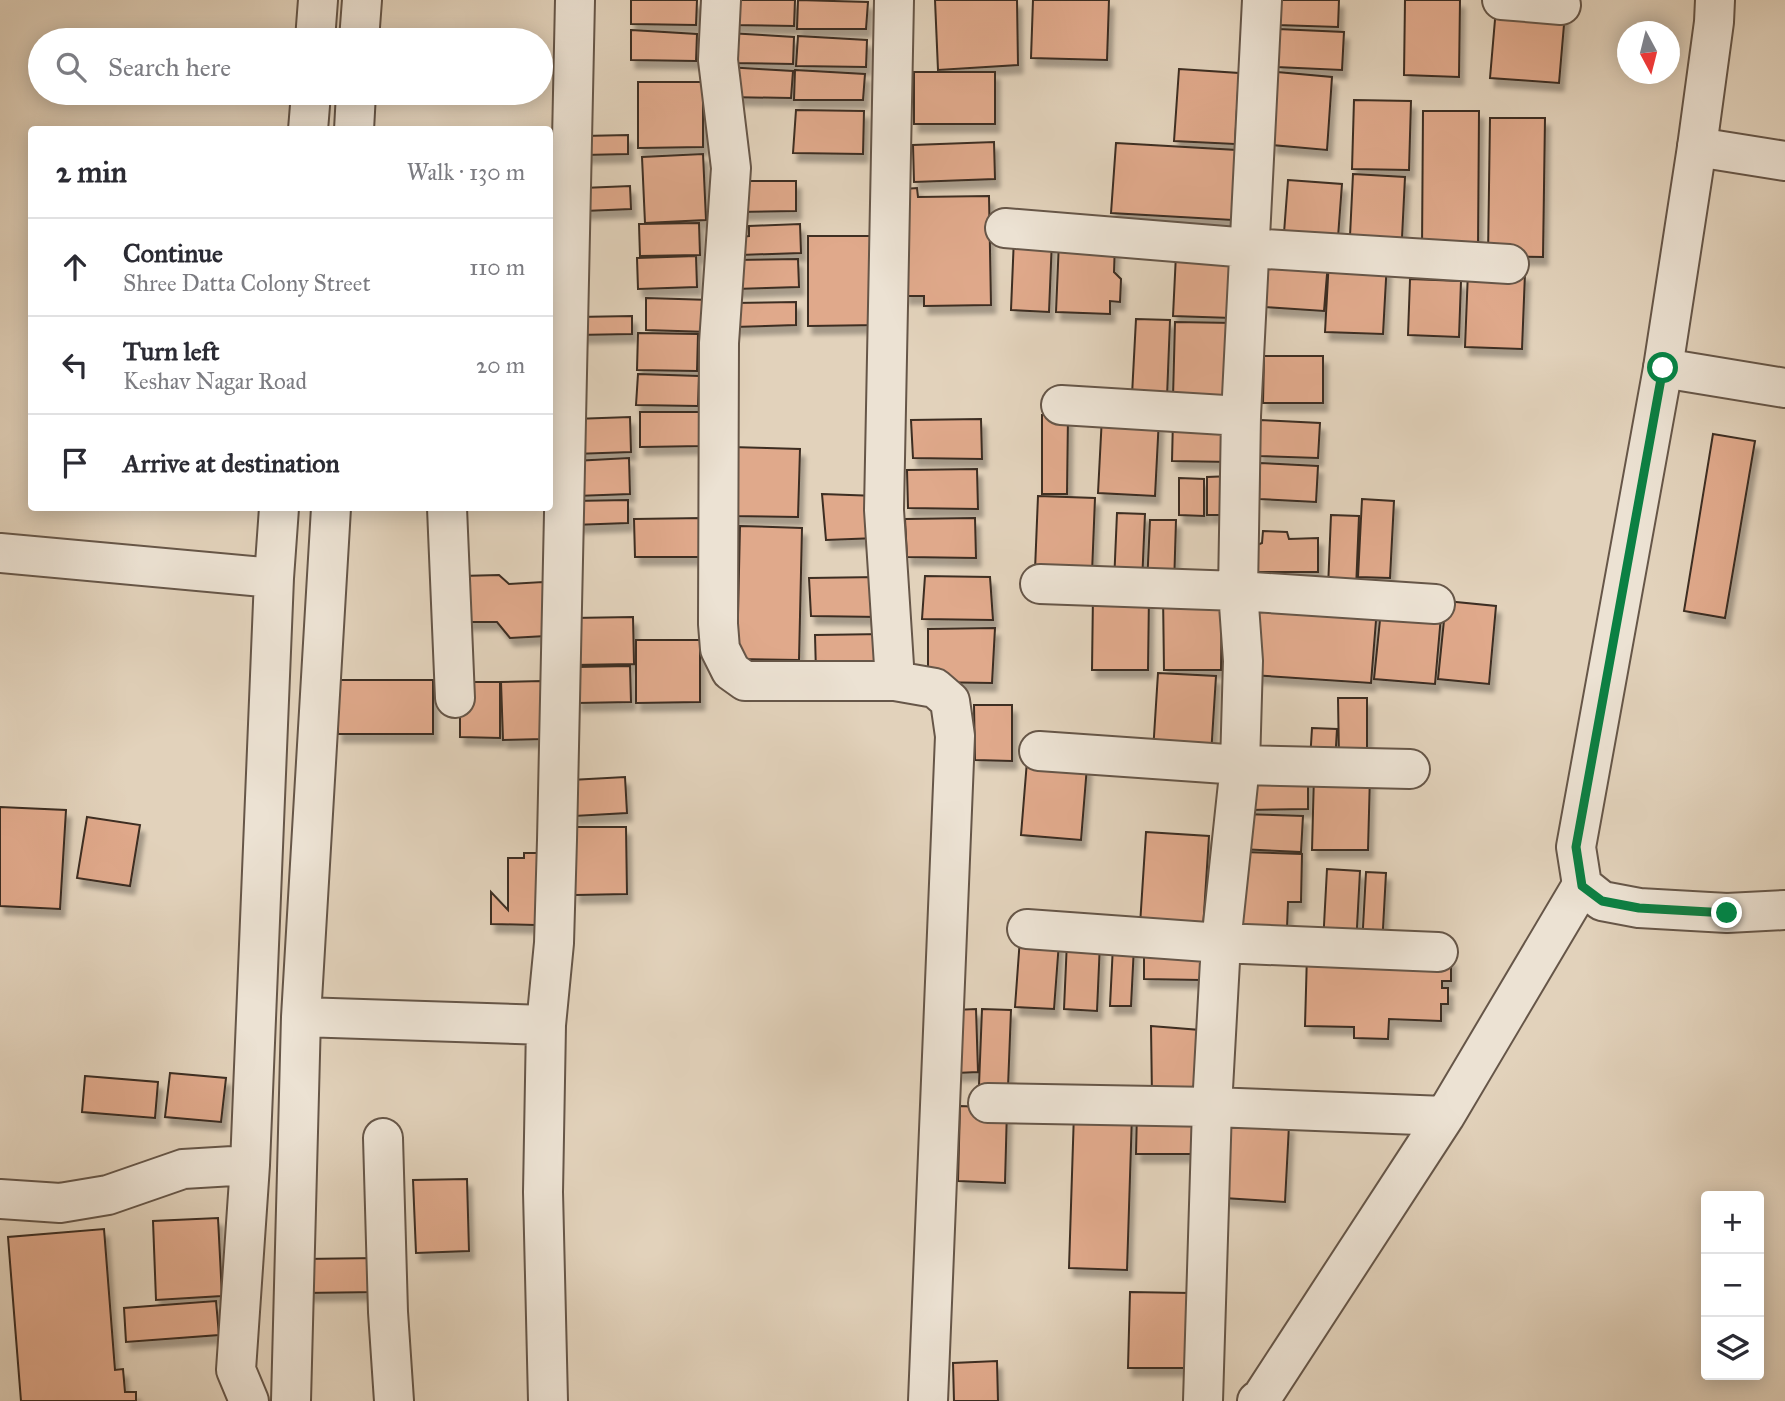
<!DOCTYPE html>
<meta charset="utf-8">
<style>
:root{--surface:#fff;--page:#f2f2f3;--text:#2b2b33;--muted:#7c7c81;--line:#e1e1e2}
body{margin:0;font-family:"IM FELL Great Primer",serif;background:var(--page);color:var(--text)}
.controls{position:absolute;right:21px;bottom:21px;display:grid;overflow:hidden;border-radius:7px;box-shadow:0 4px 18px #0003}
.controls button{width:63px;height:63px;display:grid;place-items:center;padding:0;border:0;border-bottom:2px solid var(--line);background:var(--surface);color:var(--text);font:35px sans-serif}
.compass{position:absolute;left:1617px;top:21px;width:63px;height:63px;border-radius:50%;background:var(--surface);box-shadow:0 4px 18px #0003;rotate:173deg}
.stop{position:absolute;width:21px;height:21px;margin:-16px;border:5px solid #0b8043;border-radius:50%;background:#fff}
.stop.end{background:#0b8043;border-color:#fff;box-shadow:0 2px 7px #0008}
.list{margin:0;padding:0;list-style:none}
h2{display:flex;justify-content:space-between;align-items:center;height:91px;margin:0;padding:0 28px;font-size:30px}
h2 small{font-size:23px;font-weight:400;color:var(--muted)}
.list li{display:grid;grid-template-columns:46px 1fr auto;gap:21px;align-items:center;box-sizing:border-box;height:98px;padding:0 28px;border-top:2px solid var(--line)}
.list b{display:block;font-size:26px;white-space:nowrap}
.list p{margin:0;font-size:23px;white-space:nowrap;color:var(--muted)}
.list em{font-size:23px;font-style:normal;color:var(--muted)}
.icon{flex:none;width:38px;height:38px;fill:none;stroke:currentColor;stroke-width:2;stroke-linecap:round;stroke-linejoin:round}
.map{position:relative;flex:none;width:1785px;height:1401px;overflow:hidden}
.search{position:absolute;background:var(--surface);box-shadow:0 4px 18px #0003;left:28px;top:28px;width:525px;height:77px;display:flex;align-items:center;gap:18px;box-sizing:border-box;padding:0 24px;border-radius:38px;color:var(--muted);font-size:26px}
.panel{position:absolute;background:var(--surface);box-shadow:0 4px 18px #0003;left:28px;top:126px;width:525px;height:385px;border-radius:7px}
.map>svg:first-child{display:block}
.building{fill:#e0a98b;stroke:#3c2d22;stroke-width:2;filter:url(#shadow)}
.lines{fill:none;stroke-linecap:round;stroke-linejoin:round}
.minor-casing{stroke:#665648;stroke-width:42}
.tertiary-casing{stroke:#665648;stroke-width:42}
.minor{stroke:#ece2d3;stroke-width:38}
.tertiary{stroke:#ece2d3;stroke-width:38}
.route{stroke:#0b8043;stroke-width:9}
</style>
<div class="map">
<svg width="1785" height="1401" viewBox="0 0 1785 1401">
<defs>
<filter id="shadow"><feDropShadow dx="4.5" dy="8" stdDeviation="2" flood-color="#0004"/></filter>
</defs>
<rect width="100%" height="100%" fill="#e2d2bb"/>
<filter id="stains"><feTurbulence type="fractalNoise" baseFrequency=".00286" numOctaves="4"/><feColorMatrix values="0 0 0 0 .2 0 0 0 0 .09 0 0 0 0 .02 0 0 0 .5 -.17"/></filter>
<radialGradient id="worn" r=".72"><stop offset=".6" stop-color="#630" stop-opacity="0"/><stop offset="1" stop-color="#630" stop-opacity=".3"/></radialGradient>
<path class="building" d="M631,0H697L696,25L631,24Z
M729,0H795L794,26L729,25Z
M798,0L868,2L866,29H797Z
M935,0H1017L1018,65L938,70Z
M1033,0H1109L1107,60L1031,58Z
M1277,0H1339L1338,27L1277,25Z
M1405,0H1460L1459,77L1404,75Z
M1496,8L1565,13L1559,83L1490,78Z
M1278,29L1344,32L1342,70L1276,67Z
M631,30L697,34L696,61L631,60Z
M728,33L794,37L793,64L728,63Z
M798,36L867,40L866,67L796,66Z
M726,67L793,71L791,98L726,97Z
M1179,69L1239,73L1235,144L1174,141Z
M795,70L865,74L863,100H794Z
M914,72H995V124H914Z
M1277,72L1332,77L1327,150L1272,145Z
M638,82H703V147L638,148Z
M1354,100L1411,101L1409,170L1352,169Z
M796,110L864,111L863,154L793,153Z
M1423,111H1479L1478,250L1422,249Z
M1490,118H1545L1543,257L1488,256Z
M628,135V154L584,155L583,136Z
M994,142L995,179L914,182L913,145Z
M1116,143L1237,150L1233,220L1111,213Z
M703,154L706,220L645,223L642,157Z
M1353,174L1405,177L1402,238L1350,236Z
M1288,180L1342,184L1338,237L1284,233Z
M735,181H796V211L736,212Z
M630,186L631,209L585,211L583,188Z
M917,188L918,197L989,196L991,305L924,306V296H905L904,189Z
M699,223L700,255L640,256L639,224Z
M800,224L801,253L740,255L739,237L749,236V226Z
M808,236H879V325L808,326Z
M1014,237L1052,239L1049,312L1011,310Z
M1059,241L1115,243L1114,272L1121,279L1120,302L1110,301V314L1056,312Z
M1176,254L1236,260L1232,318L1173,316Z
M696,256L697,287L638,289L637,258Z
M1269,257L1328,262L1324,311L1265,307Z
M798,259L799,287L735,289V260Z
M1329,259L1387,261L1383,334L1325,332Z
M1468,271L1525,273L1522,349L1465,347Z
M1410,279L1461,281L1459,337L1408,335Z
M646,298L711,300L709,332L646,330Z
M796,302V325L734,327L733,303Z
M632,316V334L576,335V317Z
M1136,319L1170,320L1167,397L1132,395Z
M1175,322L1235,323L1232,399L1173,397Z
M638,333L698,334L697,371L637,370Z
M1264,356H1323V403H1263Z
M638,374L699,376L698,406L636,405Z
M640,412H702L703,446L640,447Z
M1042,415H1068L1067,494H1042Z
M1102,416L1159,418L1155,496L1098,493Z
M630,417L631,452L574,454V419Z
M981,419L982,459L913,458L911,420Z
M1173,419L1231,420V462L1172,461Z
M1260,420L1320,423L1318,458L1258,456Z
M1713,434L1755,441L1725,618L1684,611Z
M731,447L800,449L798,517L729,516Z
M629,458L630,494L576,496L574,461Z
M1260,463L1318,466L1316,502L1259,499Z
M977,469L978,509L908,508L907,470Z
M1232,476L1233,515H1207V477Z
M1179,478L1204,479V516L1179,515Z
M822,494L877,496V538L826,540Z
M1038,496L1095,498L1092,573L1035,570Z
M1362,499L1394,501L1390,578L1358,577Z
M628,500V523L573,525V501Z
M1117,513L1145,514L1142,583H1114Z
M1331,515L1359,516L1356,589L1328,588Z
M704,518L705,557H635L634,519Z
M975,518L976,558L907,557L905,519Z
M1150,520H1176L1174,586L1147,585Z
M740,526L802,528L799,660L737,659Z
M1263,531L1287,532L1289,539L1318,538V572H1257V545L1262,543Z
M499,575L509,584L543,582L546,636L510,638L497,622H462L461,576Z
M925,576L990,577L993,620L922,619Z
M879,577L880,617L811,616L809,578Z
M1093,594H1149L1148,670H1092Z
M1163,594H1222L1221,670H1164Z
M1258,600L1377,608L1371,683L1252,675Z
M1446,601L1496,606L1489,684L1438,679Z
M1381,610L1441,616L1435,684L1374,679Z
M633,617L634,664L573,665L572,618Z
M995,628L992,683L928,682V629Z
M884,634L885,674L816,673L815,635Z
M636,640H700V702L636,703Z
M630,666L631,702L577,703V667Z
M1158,673L1216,676L1211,755L1153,752Z
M338,680H433V734H338Z
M542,681L544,739L503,740L501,682Z
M460,682H500V738L460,737Z
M1338,698H1367V759H1339Z
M974,705H1012V761L975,760Z
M1312,728L1337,729L1335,763L1310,761Z
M1027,761L1087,766L1081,840L1021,835Z
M1314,774L1370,775L1368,850H1312Z
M1308,775V809L1248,810L1247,776Z
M625,777L627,813L574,816L571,780Z
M0,807L66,810L60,909L0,906Z
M1242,814L1303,816L1301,852L1240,849Z
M87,817L140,825L130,886L77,878Z
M575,827H626L627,894L575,895Z
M1146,832L1209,836L1203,929L1140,925Z
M1242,852L1302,854L1301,902H1288L1287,928L1241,927Z
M524,853H548L536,925L491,924V892L508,910V858H524Z
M1327,869L1360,871L1356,946L1323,944Z
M1366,872L1386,873L1382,947L1362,946Z
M1020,938L1059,942L1054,1009L1015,1007Z
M1067,941L1100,942L1097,1011L1064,1009Z
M1144,944H1201V980L1144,979Z
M1113,945L1134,946L1131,1006H1110Z
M1307,954L1451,958V981H1442V988H1448V1004H1441V1021L1389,1019L1388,1039L1354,1038V1027L1305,1026Z
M976,1009L978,1072L956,1073L955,1010Z
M982,1009L1011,1010L1008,1087L979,1085Z
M1151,1026L1200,1030L1195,1095L1152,1097Z
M170,1073L226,1078L221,1122L165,1117Z
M85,1076L158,1082L155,1118L82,1112Z
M960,1106L1007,1108L1005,1183L958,1181Z
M1137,1111H1192V1154H1136Z
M1074,1112L1132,1114L1127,1270L1069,1268Z
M1229,1122L1289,1125L1285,1202L1224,1198Z
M467,1179L469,1251L416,1253L413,1180Z
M218,1218L222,1296L156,1300L153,1221Z
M104,1229L115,1370L123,1369L125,1392H136V1401H21L8,1237Z
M378,1258V1292L303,1293V1259Z
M1130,1292L1191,1293L1189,1368H1128Z
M216,1301L219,1335L126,1342L124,1308Z
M997,1361L998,1401H954L953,1363Z"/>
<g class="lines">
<defs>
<path id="minor" d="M721,0L718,60L731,168L719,343L718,624L720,649L731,671L745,681H895L935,688L950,701L955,736L928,1401
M894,0L884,510L895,681
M1502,0L1561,5
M315,40L318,0
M359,40L362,0
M308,130L311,93
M354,130L356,93
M1697,147L1785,161
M1005,228L1249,248L1509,264
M1663,368L1785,388
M1061,405L1241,416
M447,508L455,698
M0,553L274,578
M1040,584L1238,591L1435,604
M1039,751L1240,765L1410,769
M1027,929L1221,943L1438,952
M301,1017L546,1025
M988,1103L1212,1107L1445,1116
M383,1138L388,1312L394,1401
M0,1199L60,1203L108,1195L183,1169L250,1165
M249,1401L236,1370L250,1165L274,578L279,508
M291,1401L301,1017L331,508
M548,1401L543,1192L546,1025L554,943L557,840L575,0
M1203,1401L1212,1107L1221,943L1240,765L1243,661L1238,591L1241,416L1262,0
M1257,1401L1262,1397L1445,1116L1582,885"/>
<path id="tertiary" d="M1715,0L1714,22L1697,147L1663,368L1576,847L1582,885L1602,901L1639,908L1727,913L1785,910"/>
</defs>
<use href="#minor" class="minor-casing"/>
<use href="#tertiary" class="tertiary-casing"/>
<use href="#minor" class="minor"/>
<use href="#tertiary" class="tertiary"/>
</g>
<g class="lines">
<path class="route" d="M1663,368L1576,847L1582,886L1602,901L1639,908L1727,913"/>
</g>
<rect width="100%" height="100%" filter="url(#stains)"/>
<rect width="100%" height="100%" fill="url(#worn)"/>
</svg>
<div class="controls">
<button>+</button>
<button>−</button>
<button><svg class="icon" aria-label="layers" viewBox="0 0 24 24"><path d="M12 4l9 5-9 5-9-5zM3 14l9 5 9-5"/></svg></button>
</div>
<svg class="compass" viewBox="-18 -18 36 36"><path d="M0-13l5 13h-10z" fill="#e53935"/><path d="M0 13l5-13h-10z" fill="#7c7c81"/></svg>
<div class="stop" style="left:1663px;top:368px"></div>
<div class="stop end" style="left:1727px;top:913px"></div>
<div class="search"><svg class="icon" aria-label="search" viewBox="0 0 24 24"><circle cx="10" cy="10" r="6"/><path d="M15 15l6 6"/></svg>Search here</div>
<section class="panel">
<h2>2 min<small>Walk · 130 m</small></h2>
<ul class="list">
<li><svg class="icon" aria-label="ahead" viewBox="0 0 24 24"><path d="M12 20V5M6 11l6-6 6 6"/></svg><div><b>Continue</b><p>Shree Datta Colony Street</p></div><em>110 m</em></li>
<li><svg class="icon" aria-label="left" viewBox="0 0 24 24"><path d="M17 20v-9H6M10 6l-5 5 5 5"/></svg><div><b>Turn left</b><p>Keshav Nagar Road</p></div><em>20 m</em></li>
<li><svg class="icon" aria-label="arrive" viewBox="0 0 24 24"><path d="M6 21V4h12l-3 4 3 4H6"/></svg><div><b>Arrive at destination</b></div></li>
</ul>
</section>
</div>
